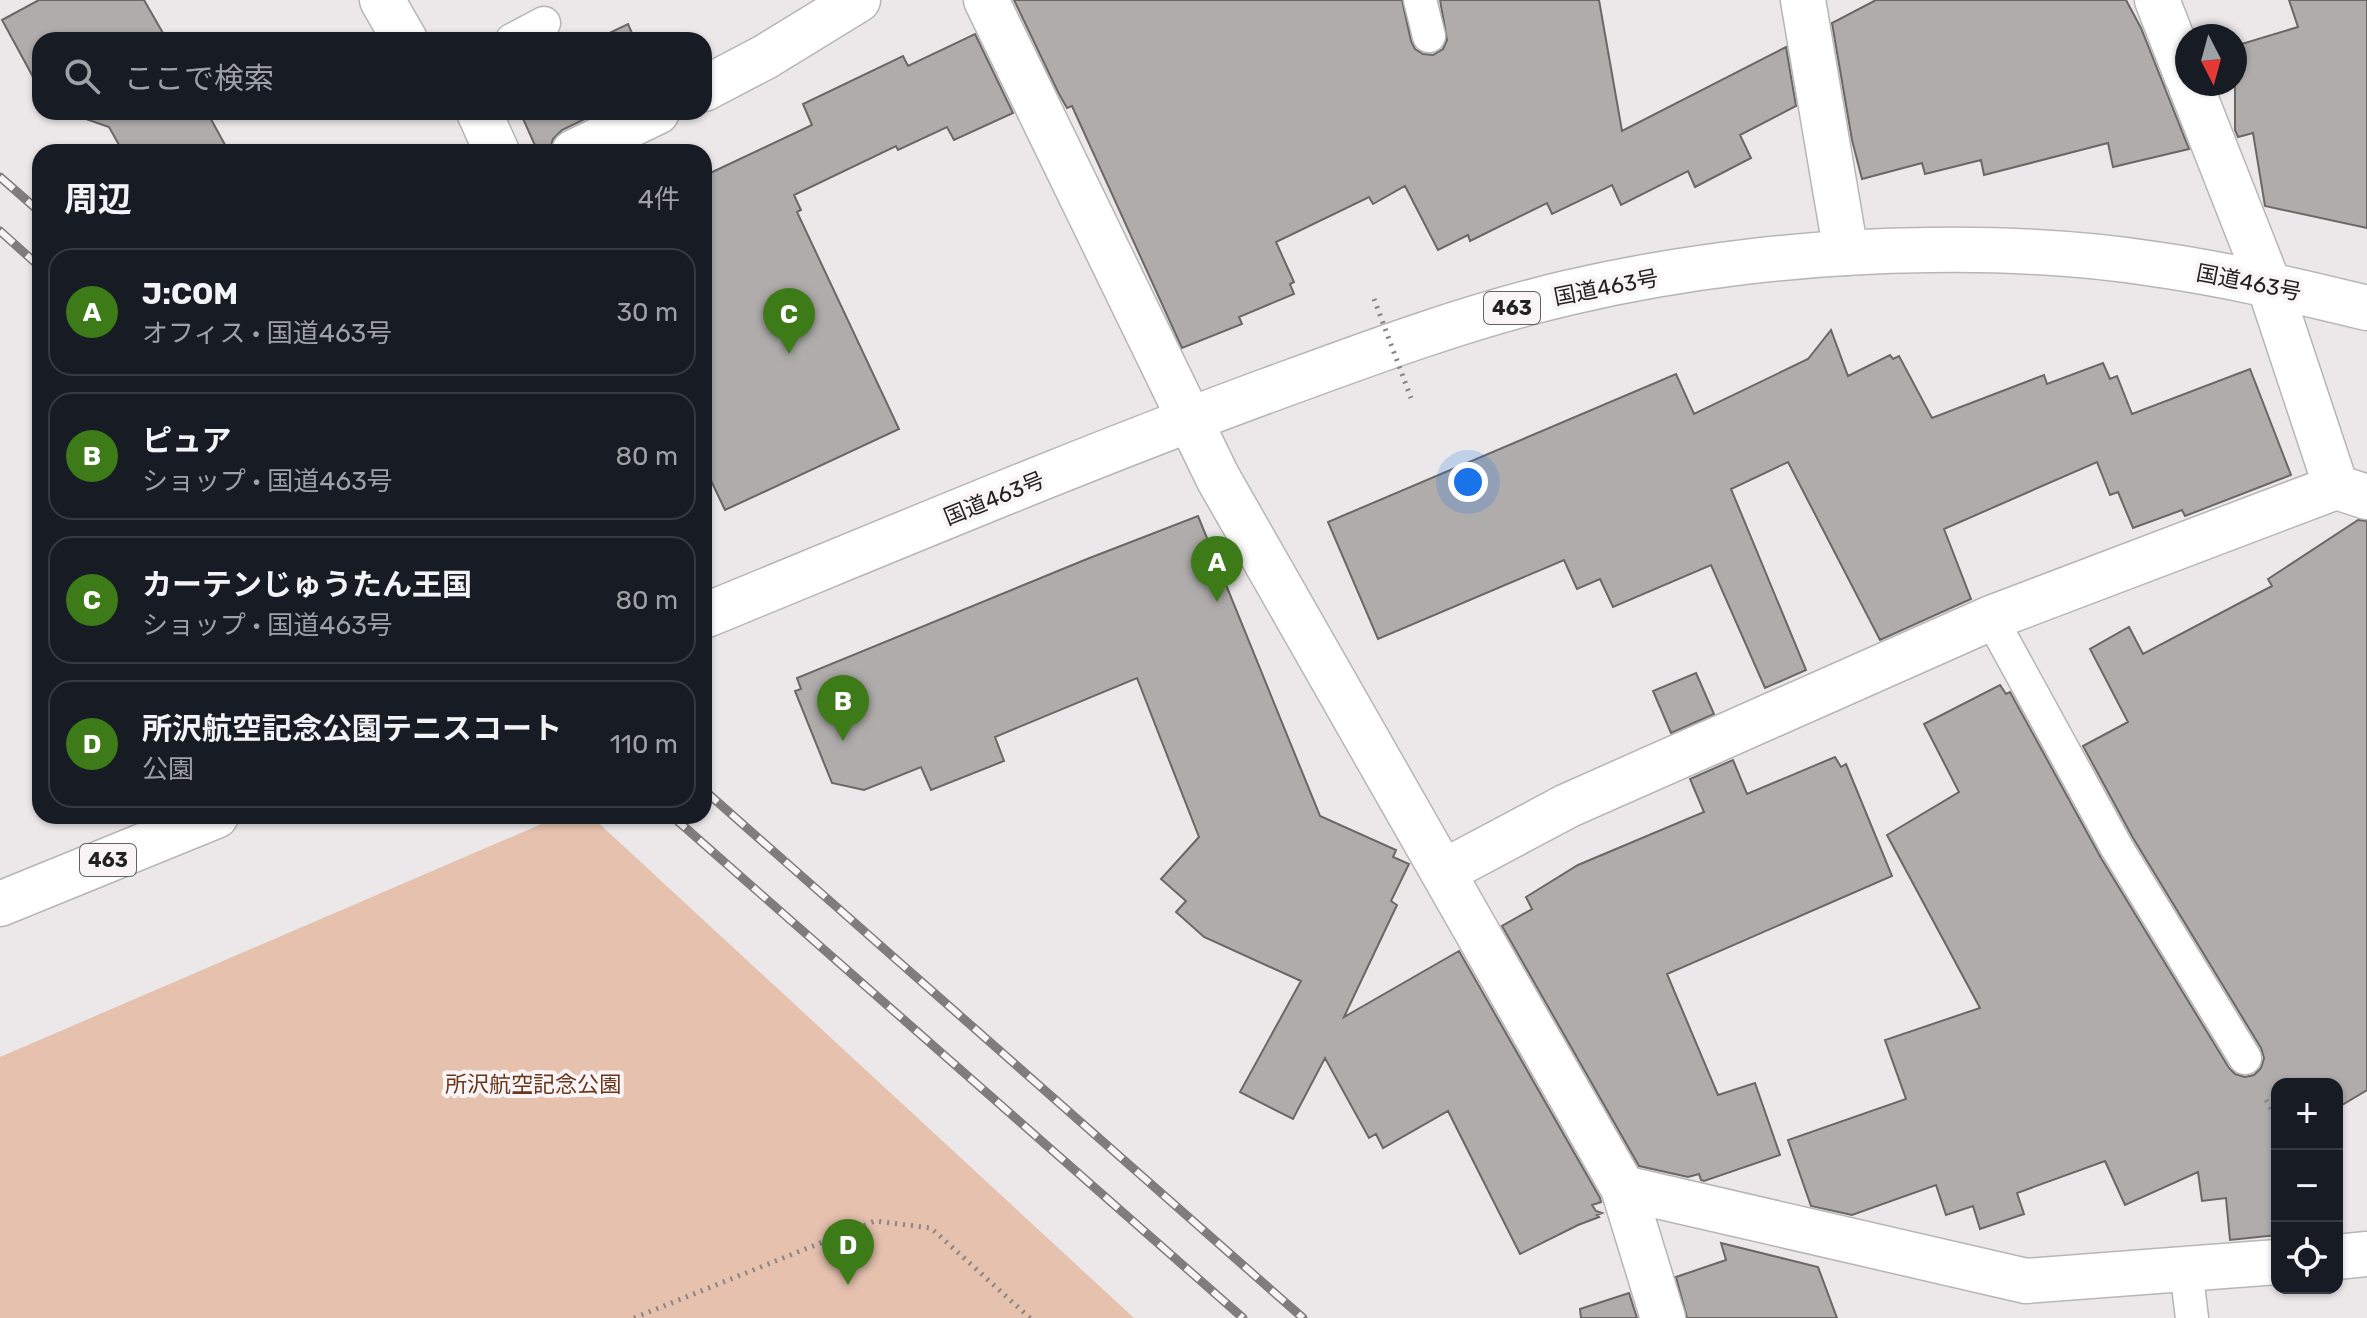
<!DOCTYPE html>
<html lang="ja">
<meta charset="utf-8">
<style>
:root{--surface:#171b24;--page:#242831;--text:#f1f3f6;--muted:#9ea1a6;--line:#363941;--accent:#3d7b18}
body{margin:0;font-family:Rubik,"Noto Sans JP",sans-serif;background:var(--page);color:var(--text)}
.controls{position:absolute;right:24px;bottom:24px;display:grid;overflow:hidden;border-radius:16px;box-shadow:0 2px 6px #0004}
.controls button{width:72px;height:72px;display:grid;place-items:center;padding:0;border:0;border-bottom:2px solid var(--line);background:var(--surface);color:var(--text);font:40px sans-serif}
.compass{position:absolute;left:2175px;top:24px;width:72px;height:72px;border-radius:50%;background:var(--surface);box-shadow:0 2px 6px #0004;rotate:174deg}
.you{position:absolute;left:1468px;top:482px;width:28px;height:28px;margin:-20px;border:6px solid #fff;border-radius:50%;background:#1a73e8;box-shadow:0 0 0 12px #1a73e833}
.badge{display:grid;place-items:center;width:52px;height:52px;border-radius:50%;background:var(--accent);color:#fff;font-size:26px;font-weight:700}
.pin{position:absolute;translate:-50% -66px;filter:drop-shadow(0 2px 4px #0008)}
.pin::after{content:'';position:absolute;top:42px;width:28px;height:24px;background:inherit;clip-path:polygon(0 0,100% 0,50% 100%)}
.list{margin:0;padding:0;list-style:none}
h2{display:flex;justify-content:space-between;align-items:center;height:104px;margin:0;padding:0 32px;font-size:34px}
h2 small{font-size:26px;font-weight:400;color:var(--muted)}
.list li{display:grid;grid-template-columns:52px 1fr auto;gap:24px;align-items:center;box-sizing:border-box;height:128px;margin:0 16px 16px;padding:0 16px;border:2px solid var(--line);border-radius:24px}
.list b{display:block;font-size:30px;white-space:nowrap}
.list p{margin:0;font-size:26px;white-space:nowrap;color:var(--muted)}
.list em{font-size:26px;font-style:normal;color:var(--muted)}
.icon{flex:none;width:44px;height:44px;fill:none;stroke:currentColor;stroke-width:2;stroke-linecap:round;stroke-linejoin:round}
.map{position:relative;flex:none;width:2367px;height:1318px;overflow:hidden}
.search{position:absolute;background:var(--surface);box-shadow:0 2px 6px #0004;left:32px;top:32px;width:680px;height:88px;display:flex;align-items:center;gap:20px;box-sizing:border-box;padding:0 28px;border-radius:24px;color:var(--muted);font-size:30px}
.panel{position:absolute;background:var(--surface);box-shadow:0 2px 6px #0004;left:32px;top:144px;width:680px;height:680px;border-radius:24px}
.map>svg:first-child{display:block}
.green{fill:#e5c1ae}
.building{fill:#b0acac;stroke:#6b6767;stroke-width:2}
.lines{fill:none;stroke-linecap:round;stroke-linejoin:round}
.lane-casing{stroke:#b8b5b6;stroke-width:35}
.street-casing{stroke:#b8b5b6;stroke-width:47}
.highway-casing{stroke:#b8b5b6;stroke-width:47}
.path{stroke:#888586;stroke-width:5;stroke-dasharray:2 6;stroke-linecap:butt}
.lane{stroke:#fff;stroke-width:32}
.street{stroke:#fff;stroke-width:44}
.highway{stroke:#fff;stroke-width:44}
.rail-casing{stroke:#7e7c7d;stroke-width:9}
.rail{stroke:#f9f5f7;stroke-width:6;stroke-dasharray:18;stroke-linecap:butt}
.path-bridge{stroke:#888586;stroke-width:5;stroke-dasharray:2 6;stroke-linecap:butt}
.labels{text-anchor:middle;stroke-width:8;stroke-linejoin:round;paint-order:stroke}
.shield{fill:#f9f5f7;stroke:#636162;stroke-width:2}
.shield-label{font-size:20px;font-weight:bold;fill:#232222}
.street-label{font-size:22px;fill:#232222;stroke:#f9f5f7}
.park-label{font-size:22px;fill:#68371b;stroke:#f9f5f7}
</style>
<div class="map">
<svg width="2367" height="1318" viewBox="0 0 2367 1318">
<rect width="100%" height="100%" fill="#ece8ea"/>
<path class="green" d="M560,816H591L1134,1318H0V1057Z"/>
<path class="building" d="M39,0H144L167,40H40V84L38,86L2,20Z
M1014,0H1402L1411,41L1415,49L1423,54L1433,55L1443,49L1447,40L1440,0H1599L1622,131L1786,47L1796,106L1740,135L1751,158L1695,187L1688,171L1621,205L1612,185L1552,214L1547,203L1470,241L1468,235L1438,250L1405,186L1373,204L1369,197L1276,242L1294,282L1290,284L1294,294L1239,317L1242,324L1182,348L1072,106L1067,108L1058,92Z
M1876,0H2126L2141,28L2189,149L2113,167L2108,143L1984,175L1981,160L1925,174L1922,163L1862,179L1852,140L1832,23Z
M2289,0H2367V228L2265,206L2253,133L2238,137L2235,130V46L2298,27Z
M628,24L635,40H595Z
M975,34L1013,113L954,140L947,127L898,150L896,146L794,195L801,210L797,212L899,429L725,510L704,466V176L812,125L803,104L903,56L908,66Z
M66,112H207L229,152H123L109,127Z
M520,112H599L562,130L553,139L549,152H538Z
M1831,330L1848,376L1890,355L1893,359L1899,356L1932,418L2044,375L2047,384L2103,363L2110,379L2117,376L2132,414L2250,369L2291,475L2185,516L2182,510L2133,528L2118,492L2110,495L2097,462L1944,529L1971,599L1880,640L1788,462L1731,489L1806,670L1765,688L1711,565L1613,607L1600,579L1577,589L1564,560L1378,639L1328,522L1676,374L1694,414L1808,359Z
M1198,516L1320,816L1396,850L1393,857L1409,864L1391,901L1397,905L1344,1017L1459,951L1600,1198L1601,1202L1592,1205L1596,1211L1602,1213L1597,1215L1599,1217L1578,1225L1520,1254L1448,1111L1383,1148L1376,1134L1369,1138L1325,1058L1293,1119L1240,1092L1301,981L1204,937L1176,912L1186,901L1161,879L1199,837L1137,678L995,737L1004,761L931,790L921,767L864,790L832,783L795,691L801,689L797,678L1087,559Z
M2358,520L2367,521V1090L2337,1108V1084H2277V1235L2230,1240L2226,1198L2202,1201L2198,1172L2125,1205L2105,1161L2017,1193L2024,1214L1980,1229L1973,1206L1946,1215L1936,1185L1852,1215L1811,1206L1788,1140L1906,1099L1885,1040L1980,1008L1887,835L1959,792L1924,724L2000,685L2006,694L2010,692L2101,858L2229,1068L2235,1074L2245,1077L2254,1075L2261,1068L2264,1058L2261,1048L2133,838L2083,746L2128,722L2090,649L2129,627L2143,654L2272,586L2268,579Z
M1696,673L1714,714L1671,733L1653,691Z
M1835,757L1841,767L1846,764L1892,876L1667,974L1718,1095L1755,1083L1780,1155L1704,1181L1701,1180L1699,1174L1688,1177L1639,1166L1502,926L1532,909L1526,897L1578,865L1704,812L1690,779L1733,760L1747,794Z
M1721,1243L1818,1267L1837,1318H1687L1676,1277L1726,1260Z
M1629,1293L1637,1318H1581L1580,1309Z"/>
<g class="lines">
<defs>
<path id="lane" d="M1420,0L1429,36
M512,40L544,23
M1991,618L2117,848L2245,1058
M2186,1269L2192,1318"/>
<path id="street" d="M382,0L405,40
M986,0L1218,478L1623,1188L1663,1318
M1803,0L1846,253
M2157,0L2187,77
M2190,84L2269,285L2336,487
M704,89L765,57L858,0
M479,112L497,152
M574,152L657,112
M1443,872L1567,806L1991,618L2336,487L2367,497
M1623,1188L2026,1281L2277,1262
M2337,1257L2367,1254"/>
<path id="highway" d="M704,616C892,539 1079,460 1269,390C1367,354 1465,317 1567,293C1682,266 1810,251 1929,250C2000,249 2084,253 2154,264C2226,274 2297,291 2367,308
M0,904L216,816"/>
</defs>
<use href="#lane" class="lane-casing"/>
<use href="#street" class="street-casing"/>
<use href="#highway" class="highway-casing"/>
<path class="path" d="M2266,1100L2277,1120
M634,1318L875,1221L931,1228L1030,1318"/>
<use href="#lane" class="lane"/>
<use href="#street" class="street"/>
<use href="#highway" class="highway"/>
<defs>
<path id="rail" d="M0,177L40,212
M0,231L40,267
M704,790L1303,1318
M672,816L1243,1318"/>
</defs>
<use href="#rail" class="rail-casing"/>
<use href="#rail" class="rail"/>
<path class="path-bridge" d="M1374,299L1411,398"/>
</g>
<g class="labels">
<g class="shield">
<rect x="1484" y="292" width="56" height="32" rx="6"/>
<rect x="80" y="844" width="56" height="32" rx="6"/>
</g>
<g class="shield-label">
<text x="1512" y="315">463</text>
<text x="108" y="867">463</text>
</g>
<g class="street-label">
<text transform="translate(2249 282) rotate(11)" y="8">国道463号</text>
<text transform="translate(1606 287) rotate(-11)" y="8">国道463号</text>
<text transform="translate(994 498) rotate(-22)" y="8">国道463号</text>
</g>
<g class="park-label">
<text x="533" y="1092">所沢航空記念公園</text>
</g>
</g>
</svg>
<div class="controls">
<button>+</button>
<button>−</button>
<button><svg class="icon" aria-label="locate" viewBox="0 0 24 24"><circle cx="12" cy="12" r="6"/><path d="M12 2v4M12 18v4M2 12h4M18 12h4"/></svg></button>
</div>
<svg class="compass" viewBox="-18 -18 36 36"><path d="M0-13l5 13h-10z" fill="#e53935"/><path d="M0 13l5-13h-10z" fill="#9ea1a6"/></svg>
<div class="you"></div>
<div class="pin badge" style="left:1217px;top:602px">A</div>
<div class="pin badge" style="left:843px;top:741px">B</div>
<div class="pin badge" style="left:789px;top:354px">C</div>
<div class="pin badge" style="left:848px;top:1285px">D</div>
<div class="search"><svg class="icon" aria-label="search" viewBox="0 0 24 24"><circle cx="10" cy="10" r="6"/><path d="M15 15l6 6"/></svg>ここで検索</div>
<section class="panel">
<h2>周辺<small>4件</small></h2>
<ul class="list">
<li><span class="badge">A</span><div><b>J:COM</b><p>オフィス · 国道463号</p></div><em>30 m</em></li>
<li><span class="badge">B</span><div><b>ピュア</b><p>ショップ · 国道463号</p></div><em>80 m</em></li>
<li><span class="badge">C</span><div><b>カーテンじゅうたん王国</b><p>ショップ · 国道463号</p></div><em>80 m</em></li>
<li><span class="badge">D</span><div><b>所沢航空記念公園テニスコート</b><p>公園</p></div><em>110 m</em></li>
</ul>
</section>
</div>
